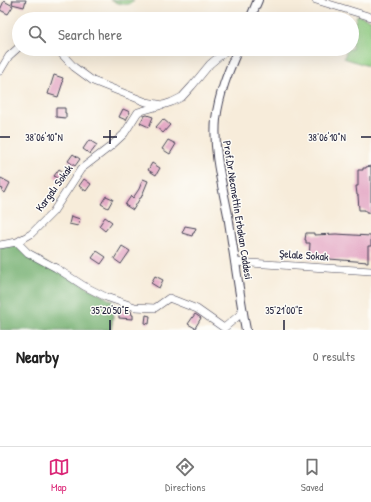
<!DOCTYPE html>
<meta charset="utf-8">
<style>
:root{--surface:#fff;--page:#f6f6f6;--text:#222;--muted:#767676;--line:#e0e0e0;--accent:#db2777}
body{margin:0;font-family:"Patrick Hand",sans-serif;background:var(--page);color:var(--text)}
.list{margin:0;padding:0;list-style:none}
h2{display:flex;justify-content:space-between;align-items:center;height:52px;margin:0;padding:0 16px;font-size:17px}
h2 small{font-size:13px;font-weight:400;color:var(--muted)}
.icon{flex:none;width:22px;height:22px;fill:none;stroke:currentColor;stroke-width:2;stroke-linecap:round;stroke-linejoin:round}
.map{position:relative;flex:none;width:371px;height:330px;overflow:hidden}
.search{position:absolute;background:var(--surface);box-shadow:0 4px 16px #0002;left:12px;right:12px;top:12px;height:44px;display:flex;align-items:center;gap:10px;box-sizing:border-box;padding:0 14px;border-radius:22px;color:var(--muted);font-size:15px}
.sheet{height:116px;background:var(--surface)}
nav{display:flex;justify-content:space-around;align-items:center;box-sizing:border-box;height:56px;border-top:1px solid var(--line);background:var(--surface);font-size:11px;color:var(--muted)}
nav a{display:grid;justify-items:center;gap:2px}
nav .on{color:var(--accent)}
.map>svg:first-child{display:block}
.green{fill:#8dca7f;stroke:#58765d}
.forest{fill:#72ae6e;stroke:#4a6854}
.building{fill:#e4a8c5}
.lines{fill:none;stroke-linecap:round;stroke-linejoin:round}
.minor-casing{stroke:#424053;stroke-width:8}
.major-casing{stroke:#424053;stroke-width:10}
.minor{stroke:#fff;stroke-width:7}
.major{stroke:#fff;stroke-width:8}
.ticks{fill:none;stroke:#22223b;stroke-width:1.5}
.labels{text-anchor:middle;stroke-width:3;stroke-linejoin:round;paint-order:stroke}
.street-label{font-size:11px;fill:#22223b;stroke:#fdfcf7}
.ticks-label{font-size:10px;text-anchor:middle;fill:#22223b;stroke:#fdfcf7;stroke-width:3;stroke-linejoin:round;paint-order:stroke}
</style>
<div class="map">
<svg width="371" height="330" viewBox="0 0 371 330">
<rect width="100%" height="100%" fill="#fdfcf7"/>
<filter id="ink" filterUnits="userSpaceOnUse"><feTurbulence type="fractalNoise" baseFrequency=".025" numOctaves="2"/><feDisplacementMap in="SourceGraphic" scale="8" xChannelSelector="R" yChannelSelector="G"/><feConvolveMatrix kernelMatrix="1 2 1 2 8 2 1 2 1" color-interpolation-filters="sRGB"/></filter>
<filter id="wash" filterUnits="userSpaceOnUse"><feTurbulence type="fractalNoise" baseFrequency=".012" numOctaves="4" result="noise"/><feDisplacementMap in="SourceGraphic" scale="16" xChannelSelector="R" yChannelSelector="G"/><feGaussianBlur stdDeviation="0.9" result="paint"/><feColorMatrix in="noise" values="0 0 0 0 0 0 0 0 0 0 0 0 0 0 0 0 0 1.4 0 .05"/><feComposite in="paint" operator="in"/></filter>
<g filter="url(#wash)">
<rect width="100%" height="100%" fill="#f7ecda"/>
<path class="green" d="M110,0H134C129,8 118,3 110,0Z
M357,15L371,20V67L344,58L347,49H352V32Z"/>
<path class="forest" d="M16,246L114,302L113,317L111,330H0V247Z"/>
<g id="blocks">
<path class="building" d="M13,0H26L24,7L12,4Z
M4,1L13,6L8,14L0,10Z
M54,75L63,78L62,81L63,82L58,97L48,94Z
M56,108H65V113H66V118L56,117Z
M123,109L130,112L126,120L119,117Z
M147,115L153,117L149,127L140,123L144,116Z
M163,119L170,125L163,133L156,127Z
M89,140L97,145L90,154L83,149Z
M168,140L176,144L170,154L162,149Z
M73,154L80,159L75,166L68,161Z
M152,163L160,168L156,175L148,170Z
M371,166V213H367V211H365V210H359L358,195H357L356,186H358V170H363V168H366V167Z
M59,169L68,175L62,182L54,176Z
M1,178L10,183L5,193L2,191L3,189L0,188V181Z
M84,179L91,184L86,191L79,186Z
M143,179L148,181L141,198H140L133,210L125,205L131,196L133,198L139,189Z
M106,196L113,199L108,208L101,204Z
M71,216L80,219L78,226L69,224Z
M105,217L112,222L105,231L99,226Z
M185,226L196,228L194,233H193L192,236L182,233Z
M306,233H314V235L336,234L371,236V246H368V262L329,259H309L310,243H306V240H305Z
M122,246L130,251L121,264L114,259Z
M97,251L106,257L101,264L92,258Z
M155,276L163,280L159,288L151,283Z
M120,309H125L131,311L132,315H133V319L119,318V314H120Z
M195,314L201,318L195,328L188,324Z
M146,315L150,316L149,324L145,323Z"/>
</g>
</g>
<g filter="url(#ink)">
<use href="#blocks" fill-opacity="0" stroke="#424053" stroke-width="1"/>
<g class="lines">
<defs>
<path id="minor" d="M316,0L371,17
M57,49L74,67L93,81L146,102L163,105L172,102L182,97L192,86L210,64L228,49
M0,71L9,56L19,47
M17,242L31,234L53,212L81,169L111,146L124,134L138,112L159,106
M0,245L17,242L28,253L56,268L84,286L106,297L135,307L155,308L169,298L197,309L224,328L243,312
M235,262L371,271"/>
<path id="major" d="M250,19L258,0
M238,49C228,72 219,94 216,119C213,151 222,184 228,215C234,254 239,292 246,330"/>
</defs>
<use href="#minor" class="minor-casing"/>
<use href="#major" class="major-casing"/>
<use href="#minor" class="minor"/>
<use href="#major" class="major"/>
</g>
</g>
<path class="ticks" d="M110,130V144M0,137H10M103,137H117M361,137H371M110,320V330M284,320V330"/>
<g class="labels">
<g class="street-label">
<text transform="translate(54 188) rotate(-54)" y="4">Kargalı Sokak</text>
<text transform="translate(238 210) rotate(81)" y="4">Prof.Dr.Necmettin Erbakan Caddesi</text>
<text transform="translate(304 255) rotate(4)" y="4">Şelale Sokak</text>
</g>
</g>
<g class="ticks-label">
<text x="44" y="141">38°06'10"N</text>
<text x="327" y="141">38°06'10"N</text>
<text x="110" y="314">35°20'50"E</text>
<text x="284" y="314">35°21'00"E</text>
</g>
</svg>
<div class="search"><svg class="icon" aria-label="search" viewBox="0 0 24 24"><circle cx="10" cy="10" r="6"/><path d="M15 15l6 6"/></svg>Search here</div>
</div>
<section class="sheet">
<h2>Nearby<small>0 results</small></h2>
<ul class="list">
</ul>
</section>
<nav>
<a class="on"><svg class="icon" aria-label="map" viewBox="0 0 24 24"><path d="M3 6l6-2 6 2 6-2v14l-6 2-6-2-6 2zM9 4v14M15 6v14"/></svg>Map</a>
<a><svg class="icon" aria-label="directions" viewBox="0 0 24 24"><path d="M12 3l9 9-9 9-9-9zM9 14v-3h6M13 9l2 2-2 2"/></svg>Directions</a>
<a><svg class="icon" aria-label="saved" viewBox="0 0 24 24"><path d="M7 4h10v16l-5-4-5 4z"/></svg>Saved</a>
</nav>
